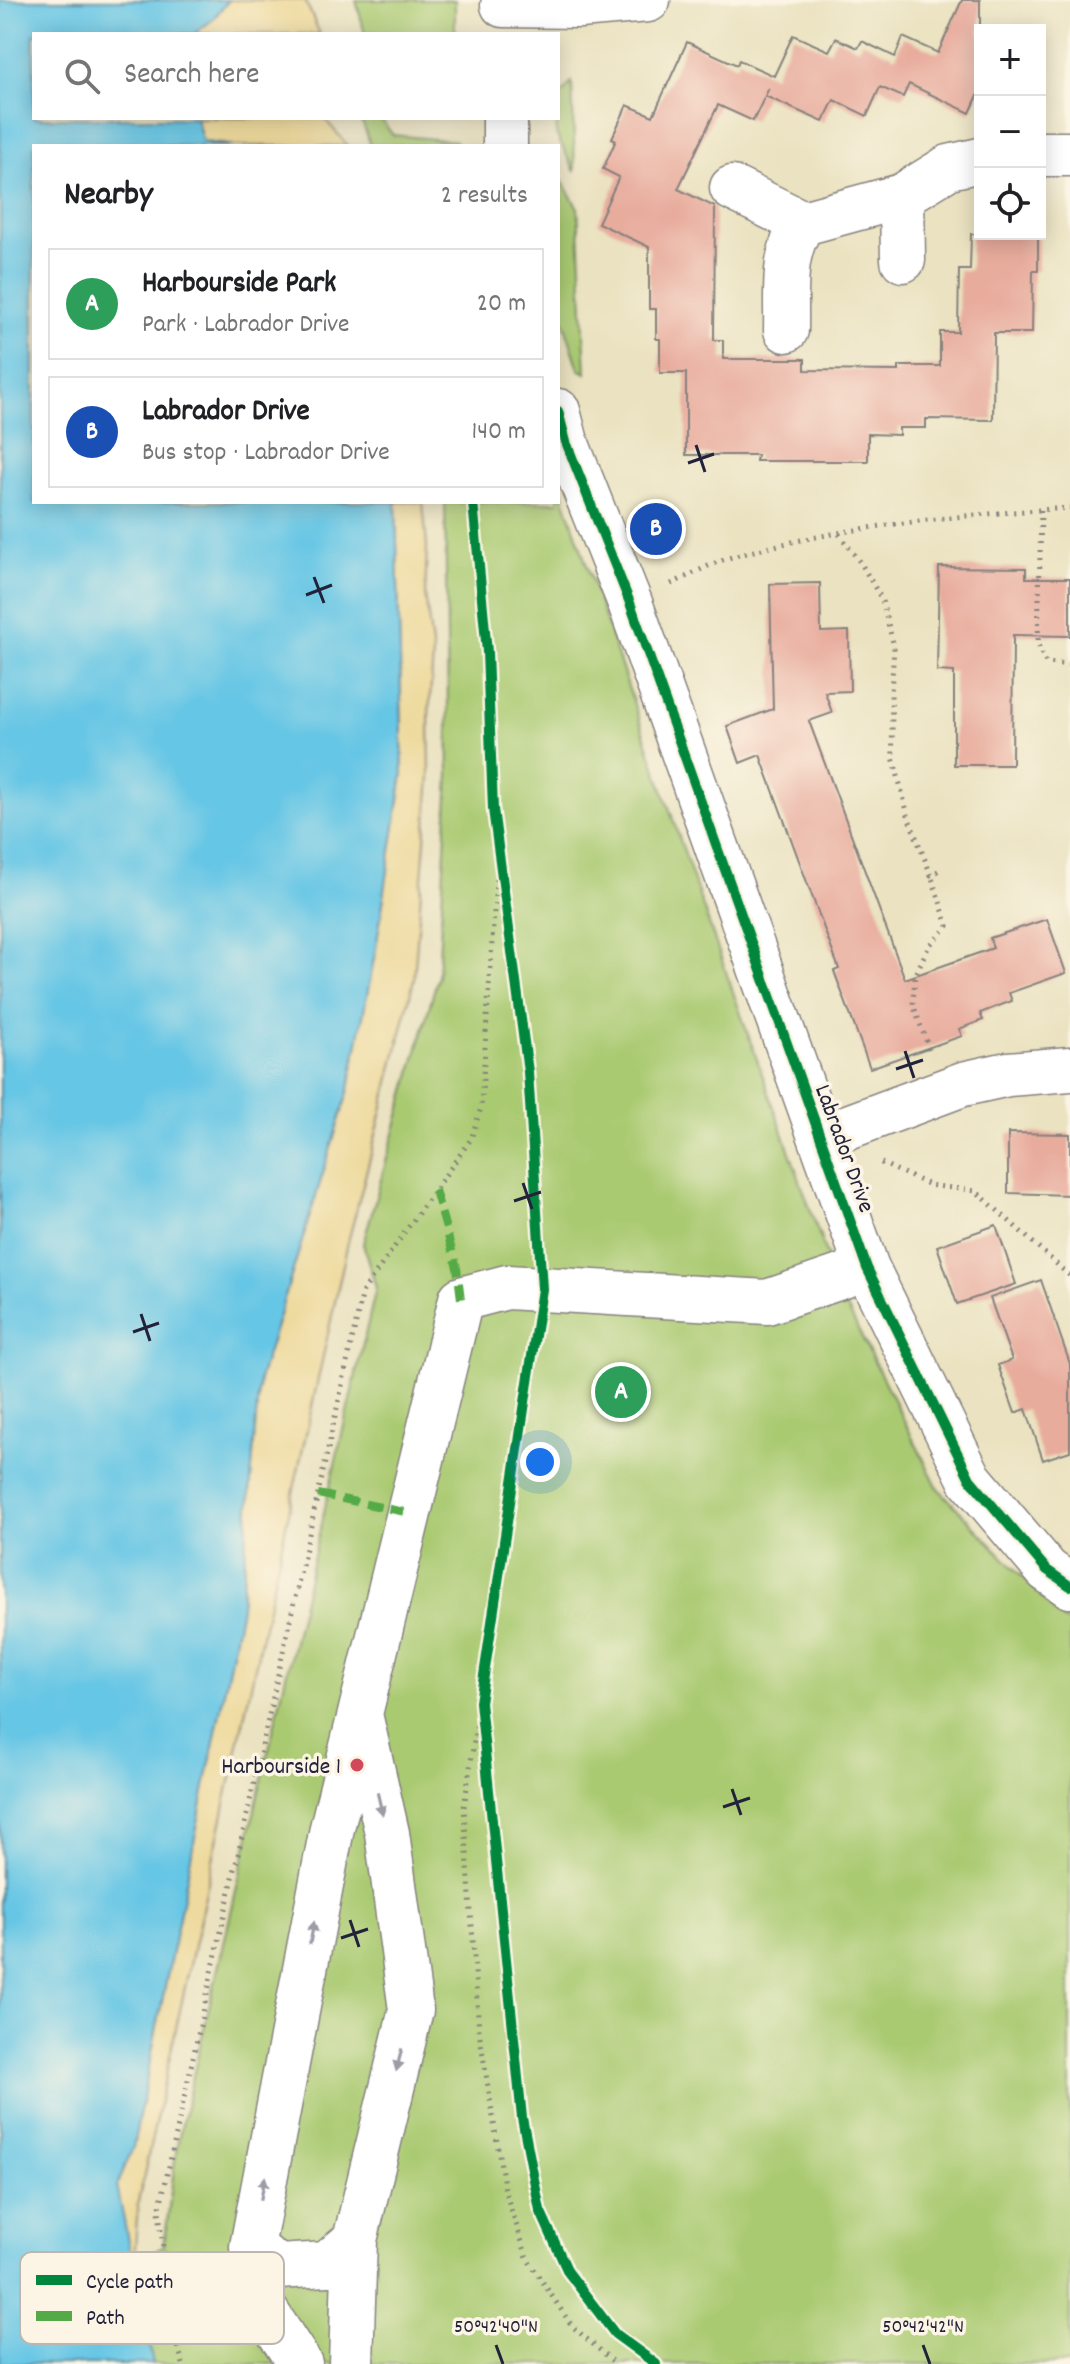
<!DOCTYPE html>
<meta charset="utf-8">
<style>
:root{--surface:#fff;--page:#f2f2f2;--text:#202124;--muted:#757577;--line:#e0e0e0;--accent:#b45309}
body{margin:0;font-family:Dekko,sans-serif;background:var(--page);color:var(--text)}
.controls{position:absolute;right:24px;top:24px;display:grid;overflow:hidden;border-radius:0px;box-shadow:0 4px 20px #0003}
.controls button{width:72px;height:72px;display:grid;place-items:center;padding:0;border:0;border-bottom:2px solid var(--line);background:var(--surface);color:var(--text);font:40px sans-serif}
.you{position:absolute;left:540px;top:1462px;width:28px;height:28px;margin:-20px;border:6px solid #fff;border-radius:50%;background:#1a73e8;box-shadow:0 0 0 12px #1a73e833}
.badge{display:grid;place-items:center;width:52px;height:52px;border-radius:50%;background:var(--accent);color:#fff;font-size:26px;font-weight:700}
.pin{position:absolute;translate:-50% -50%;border:4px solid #fff;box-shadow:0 2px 8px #0006}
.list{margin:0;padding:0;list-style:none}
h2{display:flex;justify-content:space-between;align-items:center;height:104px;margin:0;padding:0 32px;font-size:34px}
h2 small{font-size:26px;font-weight:400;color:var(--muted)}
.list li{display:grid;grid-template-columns:52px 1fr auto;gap:24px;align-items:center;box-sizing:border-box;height:112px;margin:0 16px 16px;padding:0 16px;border:2px solid var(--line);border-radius:0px}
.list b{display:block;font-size:30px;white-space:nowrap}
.list p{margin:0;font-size:26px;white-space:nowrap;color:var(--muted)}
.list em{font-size:26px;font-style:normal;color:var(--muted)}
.icon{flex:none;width:44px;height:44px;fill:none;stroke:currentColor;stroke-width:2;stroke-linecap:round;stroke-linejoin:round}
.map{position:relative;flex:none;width:1070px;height:2364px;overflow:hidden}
.search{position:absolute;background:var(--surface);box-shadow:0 4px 20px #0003;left:32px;top:32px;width:528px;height:88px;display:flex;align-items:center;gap:20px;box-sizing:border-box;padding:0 28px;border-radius:0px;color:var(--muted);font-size:30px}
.panel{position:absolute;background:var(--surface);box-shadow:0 4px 20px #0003;left:32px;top:144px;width:528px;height:360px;border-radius:0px}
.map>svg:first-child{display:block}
.green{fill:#aaca72;stroke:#667656;stroke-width:2}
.sand{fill:#eeda9e;stroke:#887e6c;stroke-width:2}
.water{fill:#66c6e5;stroke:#447490;stroke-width:2}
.building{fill:#e8ac9d}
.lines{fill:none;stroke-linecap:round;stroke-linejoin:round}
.minor-casing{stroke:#86827e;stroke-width:47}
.path{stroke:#86827e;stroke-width:5;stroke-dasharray:2 6;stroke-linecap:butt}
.minor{stroke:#fff;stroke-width:44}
.quiet{stroke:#53aa46;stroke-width:8;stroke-dasharray:16 8;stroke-linecap:butt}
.cycleway-casing{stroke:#fcf5e5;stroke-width:15}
.cycleway{stroke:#00873e;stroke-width:10}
.oneway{fill:#9c9ca7}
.ticks{fill:none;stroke:#22223b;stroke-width:3}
.poi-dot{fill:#d1495b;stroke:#fcf5e5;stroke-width:3}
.labels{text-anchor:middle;stroke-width:7;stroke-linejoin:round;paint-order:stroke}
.street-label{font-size:24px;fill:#22223b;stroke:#fcf5e5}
.poi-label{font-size:24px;fill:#22223b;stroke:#fcf5e5;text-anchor:end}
.key{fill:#fcf5e5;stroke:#bbb6b2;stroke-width:2}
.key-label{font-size:22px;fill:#22223b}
.ticks-label{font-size:20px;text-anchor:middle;fill:#22223b;stroke:#fcf5e5;stroke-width:7;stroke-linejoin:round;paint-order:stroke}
</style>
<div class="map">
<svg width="1070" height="2364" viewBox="0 0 1070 2364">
<rect width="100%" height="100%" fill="#fcf5e5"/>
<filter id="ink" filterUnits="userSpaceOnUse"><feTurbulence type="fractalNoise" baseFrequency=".0125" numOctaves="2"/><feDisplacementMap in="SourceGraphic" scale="16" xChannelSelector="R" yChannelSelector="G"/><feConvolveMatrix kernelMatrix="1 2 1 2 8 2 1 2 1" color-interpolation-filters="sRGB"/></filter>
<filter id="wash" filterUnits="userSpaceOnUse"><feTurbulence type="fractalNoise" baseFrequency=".006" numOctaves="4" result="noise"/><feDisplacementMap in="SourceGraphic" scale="32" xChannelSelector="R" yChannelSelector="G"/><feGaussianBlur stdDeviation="1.8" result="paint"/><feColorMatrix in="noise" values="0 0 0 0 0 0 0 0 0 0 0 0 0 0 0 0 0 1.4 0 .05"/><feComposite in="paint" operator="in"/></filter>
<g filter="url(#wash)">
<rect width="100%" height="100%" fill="#eae2c0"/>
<path class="green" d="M356,0H455V34H365Z
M572,82L575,172L556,134L558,98Z
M357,118H380L393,135L455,141L456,146H371L363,124Z
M558,174L578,208L586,373L579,369L558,304Z
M558,480L699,896L841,1296L938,1488L1061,1618L1070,1624V2364H153L134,2263L164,2246L177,2145L376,1288L363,1244L438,976L449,776L445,502H558Z"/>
<path class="sand" d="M229,0H305L320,34H194L212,20Z
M196,118H324L348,146H235L203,142Z
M396,502H423L427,547L425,595L433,653L429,715L430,777L414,979L378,1127L348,1242L138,2202L134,2263L153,2364L107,2209L133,2146L241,1607L259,1380L349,1089L376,948L403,774Z"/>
<path class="water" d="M0,0H229L212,20L194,34H34V118H196L203,142L235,146H34V502H396L403,774L376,948L349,1089L259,1380L241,1607L133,2147L117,2186L153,2364H0Z"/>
<g id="blocks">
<path class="building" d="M962,0H980V91L970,113L909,84L903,97L880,87L867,116L834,100L823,122L765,96L769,88L753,121L718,105L678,189L715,207L714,340H723V359H805V370L899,371V366H940V332H958L959,270H970L971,234H1038V271H1033L1032,333H994L993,420L926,419V428H899V435L868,434V461H756L757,455H686V373H660V339H656V309H649V247L598,223L619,177L603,169L616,140L612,138L627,105L653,116L687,42L737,65L739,60L774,76L793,35L829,51L836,38L858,48L862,41L895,57L903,37L938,53Z
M939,567L1026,568V578H1070V636L1013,635L1012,765H954V672L937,671Z
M820,583L821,632L849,631L850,691L825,692L832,713L809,721L905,979L993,948L990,938L1047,919L1066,973L1009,993L1012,1001L980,1013L983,1020L959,1029L962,1036L870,1068L834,971L839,969L760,755L740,763L727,726L773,709L770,584Z
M1008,1133L1070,1134V1195L1008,1193Z
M996,1225L1016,1284L957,1304L937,1246Z
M1041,1280L1070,1364V1451L1043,1460L1026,1409L1015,1413L998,1365L1012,1360L990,1298Z"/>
</g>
</g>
<g filter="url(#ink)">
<use href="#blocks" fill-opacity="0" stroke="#86827e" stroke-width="2"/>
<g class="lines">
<defs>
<path id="minor" d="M503,5L579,6L648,0
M505,118V146
M1040,154H1070
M732,188L803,223
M902,196L903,260
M786,330C787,295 781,254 803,223L902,196L949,167L980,160
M558,411L566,442L630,603L867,1268L970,1479L1047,1570L1070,1586
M821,1137L963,1084L1008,1074L1070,1069
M360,1714L461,1299L507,1287L767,1302L867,1268
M252,2247L278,2267L327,2264L355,2240
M300,2364L256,2296L252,2247L332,1828L360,1714L387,1833L411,2010L355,2240L351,2364"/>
</defs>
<use href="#minor" class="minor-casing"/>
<path class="path" d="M1041,510L1038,645L1046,663L1070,665
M839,534L862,565L882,600L894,647L891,694L893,757L909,819L931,875L940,870
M671,584C691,575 711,563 732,557C841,526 957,515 1070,508
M929,1049L913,1004L915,975L929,946L948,926L931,875
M881,1163L929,1185L976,1191L1070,1276
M480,1702L464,1807L479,2031L505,2191L528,2260L572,2326L616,2364
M183,2364L170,2317L159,2211L363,1291L471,1139L481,1108L498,851"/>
<use href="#minor" class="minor"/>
<path class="quiet" d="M435,1190L457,1268L461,1299
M318,1494L410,1513"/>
<defs>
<path id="cycleway" d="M558,411L566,442L630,603L867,1268L970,1479L1047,1570L1070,1586
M473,502L487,652L493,809L528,1072L542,1289L480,1702L522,2118L540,2210L568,2272L615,2334L656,2364"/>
</defs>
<use href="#cycleway" class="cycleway-casing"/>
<use href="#cycleway" class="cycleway"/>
</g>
<defs><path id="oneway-solid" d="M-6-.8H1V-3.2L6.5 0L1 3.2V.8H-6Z" transform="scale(2)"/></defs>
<g class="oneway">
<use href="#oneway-solid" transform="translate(380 1804) rotate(77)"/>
<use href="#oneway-solid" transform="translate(312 1933) rotate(-79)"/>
<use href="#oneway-solid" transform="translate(399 2060) rotate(104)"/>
<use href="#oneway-solid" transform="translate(263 2188) rotate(-79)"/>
</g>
</g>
<path class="ticks" d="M696,445L705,472M688,463L714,454M314,577L324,603M306,595L332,585M905,1051L914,1078M896,1069L923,1060M523,1183L532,1209M514,1201L541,1192M141,1314L150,1341M133,1332L159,1323M732,1789L741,1815M723,1807L750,1798M350,1920L359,1947M341,1938L368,1929M496,2345L503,2364M923,2345L930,2364"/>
<circle class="poi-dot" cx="357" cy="1765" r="8"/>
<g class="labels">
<g class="street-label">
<text transform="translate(846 1148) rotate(70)" y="8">Labrador Drive</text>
</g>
<g class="poi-label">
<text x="341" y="1773">Harbourside 1</text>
</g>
</g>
<rect x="20" y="2252" width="264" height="92" rx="12" class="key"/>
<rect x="36" y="2275" width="36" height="10" fill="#00873e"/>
<rect x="36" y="2311" width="36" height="10" fill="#53aa46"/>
<g class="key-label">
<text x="86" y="2288">Cycle path</text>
<text x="86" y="2324">Path</text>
</g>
<g class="ticks-label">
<text x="496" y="2332">50°42'40"N</text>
<text x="923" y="2332">50°42'42"N</text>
</g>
</svg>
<div class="controls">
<button>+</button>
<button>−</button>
<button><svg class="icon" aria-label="locate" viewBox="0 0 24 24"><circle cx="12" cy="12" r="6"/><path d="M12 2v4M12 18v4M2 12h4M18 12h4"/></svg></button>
</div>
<div class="you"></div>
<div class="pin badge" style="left:621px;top:1392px;background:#2e9e5b">A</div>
<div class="pin badge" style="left:656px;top:529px;background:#1a4fb4">B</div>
<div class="search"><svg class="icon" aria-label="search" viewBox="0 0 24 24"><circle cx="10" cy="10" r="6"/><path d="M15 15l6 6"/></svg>Search here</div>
<section class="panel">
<h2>Nearby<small>2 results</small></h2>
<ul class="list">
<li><span class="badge" style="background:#2e9e5b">A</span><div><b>Harbourside Park</b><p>Park · Labrador Drive</p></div><em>20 m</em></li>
<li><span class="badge" style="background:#1a4fb4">B</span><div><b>Labrador Drive</b><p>Bus stop · Labrador Drive</p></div><em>140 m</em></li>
</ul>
</section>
</div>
